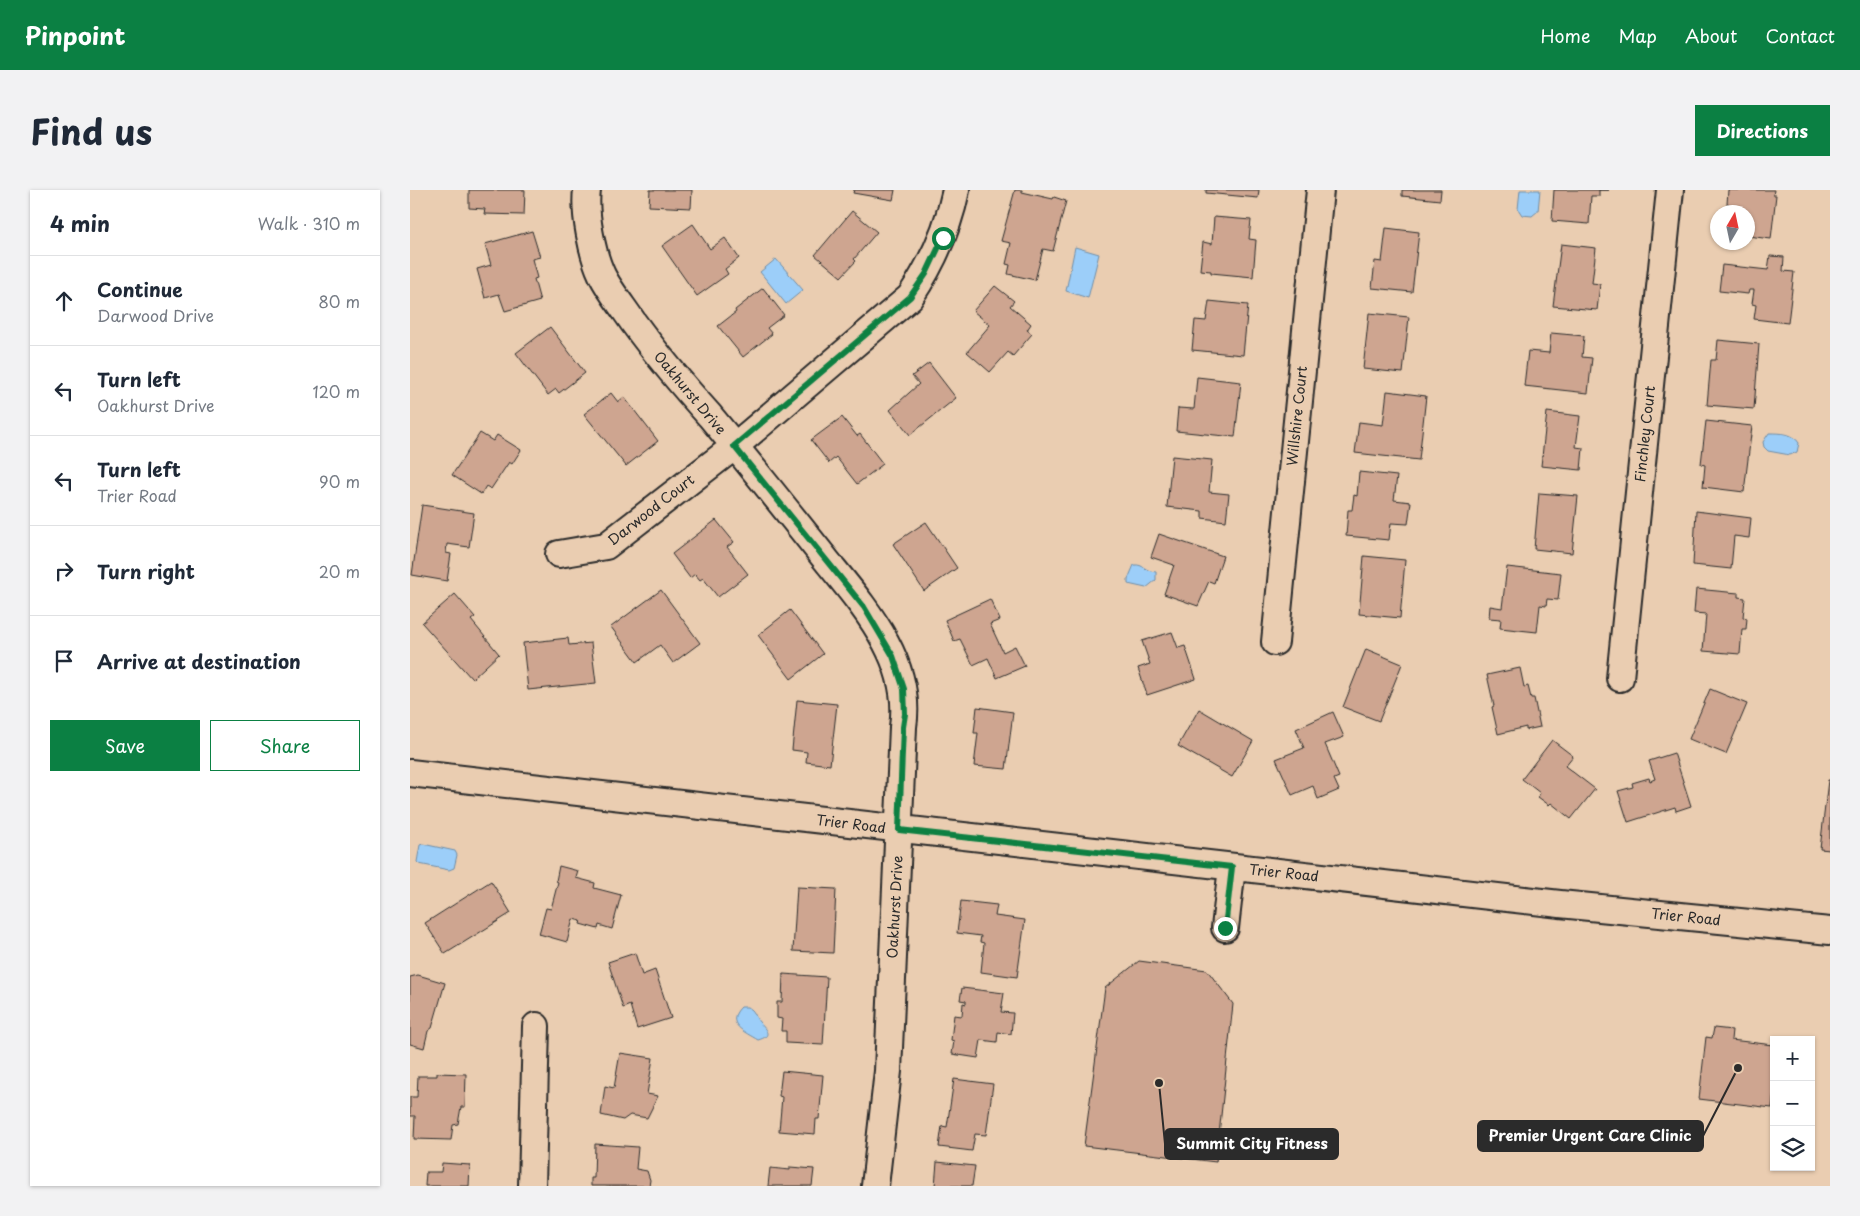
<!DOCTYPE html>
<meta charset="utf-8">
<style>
:root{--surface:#fff;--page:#f2f2f3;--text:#1f2937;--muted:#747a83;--line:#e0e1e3;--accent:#0b8043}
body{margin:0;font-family:"Playpen Sans",sans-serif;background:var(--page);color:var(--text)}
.controls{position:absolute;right:15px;bottom:15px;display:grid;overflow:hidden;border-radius:0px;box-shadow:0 1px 4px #0004}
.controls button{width:45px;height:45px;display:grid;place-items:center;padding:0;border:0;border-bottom:1px solid var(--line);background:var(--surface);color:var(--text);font:25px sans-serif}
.compass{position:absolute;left:1300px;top:15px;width:45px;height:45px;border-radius:50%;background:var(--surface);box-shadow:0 1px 4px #0004;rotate:9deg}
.stop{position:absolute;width:15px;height:15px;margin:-11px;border:4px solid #0b8043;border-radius:50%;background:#fff}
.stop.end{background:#0b8043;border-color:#fff;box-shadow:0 1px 5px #0008}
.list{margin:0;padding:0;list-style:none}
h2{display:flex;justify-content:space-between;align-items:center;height:65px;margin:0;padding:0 20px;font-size:21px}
h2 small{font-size:16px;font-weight:400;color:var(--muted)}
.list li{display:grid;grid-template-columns:32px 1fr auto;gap:15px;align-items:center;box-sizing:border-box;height:90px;padding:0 20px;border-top:1px solid var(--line)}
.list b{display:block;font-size:19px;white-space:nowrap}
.list p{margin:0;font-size:16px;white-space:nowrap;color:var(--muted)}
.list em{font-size:16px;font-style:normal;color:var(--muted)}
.actions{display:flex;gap:10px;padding:15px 20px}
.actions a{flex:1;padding:11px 0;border:1px solid var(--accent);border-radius:0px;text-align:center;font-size:18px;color:var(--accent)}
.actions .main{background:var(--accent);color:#fff}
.icon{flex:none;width:28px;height:28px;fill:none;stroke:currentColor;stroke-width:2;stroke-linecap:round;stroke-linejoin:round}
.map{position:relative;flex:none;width:1420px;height:996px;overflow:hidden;border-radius:0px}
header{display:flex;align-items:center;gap:30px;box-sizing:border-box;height:70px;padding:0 25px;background:var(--accent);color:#fff}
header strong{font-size:24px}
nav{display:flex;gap:28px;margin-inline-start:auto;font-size:18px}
.intro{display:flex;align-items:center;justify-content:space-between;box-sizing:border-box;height:120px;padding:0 30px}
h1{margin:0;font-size:35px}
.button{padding:12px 22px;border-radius:0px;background:var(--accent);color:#fff;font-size:18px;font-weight:700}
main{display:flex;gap:30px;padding:0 30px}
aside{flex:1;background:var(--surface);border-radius:0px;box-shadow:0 1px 4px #0004}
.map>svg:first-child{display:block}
.water{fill:#9ccef9;stroke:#6f8da7}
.building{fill:#cea590;stroke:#2b2b2b}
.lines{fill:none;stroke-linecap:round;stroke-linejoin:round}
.minor-casing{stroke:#2b2b2b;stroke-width:30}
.minor{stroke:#eacdb1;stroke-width:26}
.route{stroke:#0b8043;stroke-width:6}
.labels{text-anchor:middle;stroke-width:5;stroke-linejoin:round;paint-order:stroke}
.street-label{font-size:14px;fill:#2b2b2b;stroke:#eacdb1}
.leader{fill:none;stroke:#2b2b2b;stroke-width:2}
.callout-dot{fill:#2b2b2b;stroke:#eacdb1;stroke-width:2}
.callout{fill:#2b2b2b;stroke:#2b2b2b;stroke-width:2}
.callout-label{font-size:15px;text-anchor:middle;font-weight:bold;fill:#fff}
</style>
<header>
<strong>Pinpoint</strong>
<nav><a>Home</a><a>Map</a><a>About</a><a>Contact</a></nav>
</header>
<div class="intro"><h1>Find us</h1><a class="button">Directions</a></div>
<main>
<aside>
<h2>4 min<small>Walk · 310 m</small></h2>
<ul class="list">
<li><svg class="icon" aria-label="ahead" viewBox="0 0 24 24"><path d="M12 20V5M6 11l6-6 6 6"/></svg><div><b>Continue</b><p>Darwood Drive</p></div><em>80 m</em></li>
<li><svg class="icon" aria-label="left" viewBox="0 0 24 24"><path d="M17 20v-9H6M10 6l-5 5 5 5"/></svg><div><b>Turn left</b><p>Oakhurst Drive</p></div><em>120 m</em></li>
<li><svg class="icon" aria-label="left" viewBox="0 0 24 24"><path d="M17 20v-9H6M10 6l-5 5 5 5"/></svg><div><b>Turn left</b><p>Trier Road</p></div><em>90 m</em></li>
<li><svg class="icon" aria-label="right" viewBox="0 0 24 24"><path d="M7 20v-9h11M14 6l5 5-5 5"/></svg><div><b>Turn right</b></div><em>20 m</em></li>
<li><svg class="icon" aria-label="arrive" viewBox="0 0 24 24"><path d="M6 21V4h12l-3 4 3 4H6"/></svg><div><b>Arrive at destination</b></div></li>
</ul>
<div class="actions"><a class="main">Save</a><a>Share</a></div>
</aside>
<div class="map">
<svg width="1420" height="996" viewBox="0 0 1420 996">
<rect width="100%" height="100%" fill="#eacdb1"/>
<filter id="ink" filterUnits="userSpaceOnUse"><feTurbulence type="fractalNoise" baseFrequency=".02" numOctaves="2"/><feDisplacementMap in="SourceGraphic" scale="10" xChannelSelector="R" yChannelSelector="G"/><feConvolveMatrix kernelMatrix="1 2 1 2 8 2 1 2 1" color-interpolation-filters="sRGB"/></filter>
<g filter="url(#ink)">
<path class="water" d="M1110,0H1130L1128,21L1122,26L1112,25L1108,19Z
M665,57L689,64L678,108L656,101Z
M366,69L393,100L376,114L350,82Z
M1359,243C1371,243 1383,243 1389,253L1387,262L1380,265L1358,261L1354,257L1353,252Z
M724,375C734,374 734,381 746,382V390L736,398L718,394V389Z
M13,654L45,661L47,665L44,678L39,680L9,674L7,672L10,655Z
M331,817H337C346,820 344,827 350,833C356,840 363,846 348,850C335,842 314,834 331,817Z"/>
<path class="building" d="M59,0H115L114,25L74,24L75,19L59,18Z
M240,0H282L281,18L239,16Z
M444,0H485L483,10L443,3Z
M605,0H612V2L643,9L644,7L656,11L643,61L633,59L625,90L598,84L600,75L596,74L601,53L591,51Z
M796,0H849L848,8L796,3Z
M992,0H1031L1030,10L992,6Z
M1144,0H1199H1189V6H1181L1179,34L1142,31Z
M1318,0H1364L1363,5H1366L1361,49L1338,46V22H1318L1319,14H1317Z
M442,21L467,42L444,69L446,71L431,87L405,65Z
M804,27L841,30L839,49L846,50L843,87L801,83V81L790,80L793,52L802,54Z
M283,34L300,59L315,48L329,68L315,79L318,84L287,106L252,56Z
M976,38L1009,42L1002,102L962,98L965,71L972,72Z
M122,41L130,67L122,69L127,88L124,89L130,111L95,121L89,104L75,108L67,79L81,75L75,54Z
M1151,54L1186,58L1182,93L1190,94L1187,120L1143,116Z
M1360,66L1374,67L1373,81L1384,82L1378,133L1344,129L1346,115L1342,114L1344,100H1339L1338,104L1309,101L1312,75L1358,80Z
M585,96L604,111L600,116L621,134L617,140L622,144L603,166L598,162L580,182L557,162L580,135L563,121Z
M353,98L374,125L357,138L362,144L333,167L308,136L326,122L325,120Z
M799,111L838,115L833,165L782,160L785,130L796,131Z
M959,123L999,127L993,183L953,179Z
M140,137L175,183L149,203L146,199L138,205L106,163Z
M1141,143L1174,146L1172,167L1182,168L1178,203L1114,196L1118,161L1139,163Z
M1308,150L1349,154L1344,219L1297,215L1301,170H1306Z
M519,173L546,208L500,245L480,220L509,194L502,186Z
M787,187L831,192L825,247L766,241L768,218L784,219Z
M977,201L1016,206L1009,270L945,263L949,232L973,235Z
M201,203L208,212L214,207L248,251L216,276L174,224Z
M1137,222L1170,226L1166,257L1173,258L1171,280L1131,276Z
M432,227L447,246L450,244L473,274L447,294L426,267L419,273L401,250Z
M1296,231L1342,236L1334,302L1293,297L1295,275L1291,274Z
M70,243L83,251L87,245L111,260L102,274L99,272L81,299L76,296L71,304L42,285Z
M762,266L802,270L799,302L819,304L816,331L792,328V321L757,317Z
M949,282L987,286L984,310L1001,312L998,334L981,333L979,350L936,346L938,320H942L944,305L947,306Z
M1129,303L1168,306L1162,363L1124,359Z
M12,315L64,323L59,357L37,354L36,363L41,364L37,391L2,385Z
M1286,321L1341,328L1339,348L1324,346L1321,379L1283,375Z
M306,330L324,352L317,357L338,384L308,407L293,388L290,390L285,384L280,388L262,364Z
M516,332L547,378L514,401L483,354Z
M749,344L813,366L804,393L799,391L788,416L754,404L764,375L741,367Z
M954,366L995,370L990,428L949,424Z
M1097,377L1151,383L1148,410L1137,409L1136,416L1130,415L1127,442L1090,438L1091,429L1079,428L1080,416L1092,418Z
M1286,399L1328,403V407L1335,408L1333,427L1337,428L1336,439H1332L1330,464L1293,461L1296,424L1284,423Z
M251,400L290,453L263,473L250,455L227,472L201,437Z
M45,404L65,427L61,430L89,464L62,489L12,433Z
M580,409L590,430L580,434L593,462L605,456L615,476L587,488L578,468L563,475L550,449L544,451L535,430Z
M380,420L413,464L381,489L348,445Z
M762,442L768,458L775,456L786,489L737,505L728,478L740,474L732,451Z
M158,448L159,455L181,453L186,493L118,500L113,453Z
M956,459L992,474L969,531L933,517Z
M1110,478L1114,497L1118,496L1121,508H1124L1130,537L1116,540V537L1088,544L1082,517L1084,516L1077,485Z
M1300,499L1337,514L1316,564L1279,549Z
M387,510L427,514L420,575L396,572L397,562L382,560Z
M567,517L603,522L596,579L564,576L568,543H564Z
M789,519L843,551L822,587L768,556Z
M923,522L934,547L915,554L929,587L924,589L929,600L908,609L903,596L882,605L866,569L894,558L886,539Z
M1142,550L1163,566L1155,576L1185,599L1161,629L1141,613L1139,615L1128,607L1130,603L1112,589Z
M1264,563L1281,616L1266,621L1265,617L1218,632L1208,601L1223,597L1222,593L1239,588L1240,591L1245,589L1239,571Z
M1418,590H1420V660L1410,659Z
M149,676L168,681L166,688L185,693L184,698L211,705L202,739L189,735L188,739L170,734L171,731L163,729L157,752L129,744L136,718L141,719L148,692L146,691Z
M81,691L101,723L35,764L15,733Z
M387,697L426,699L423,763L383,761Z
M551,711L587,715L585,726L615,730L607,787L571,782L574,753L570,752L571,746L547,743Z
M225,763L232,785L245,780L261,828L227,839L220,815L213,818L198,772Z
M729,771L797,780L823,814L806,972L674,956L695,798Z
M373,784L417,787L413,855L376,853V841H371L372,829L367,828V812H372Z
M8,785L35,793L22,838L18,841L14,858L0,854V787Z
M552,798L594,803L591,822L603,823L601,844L588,842L587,852L571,850L568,868L542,864L544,851L541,850L544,825L552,826L553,813L556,814V811L550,810Z
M1304,838L1322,840L1321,850L1364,855V900L1362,918L1289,909L1296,847L1302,848Z
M210,863L243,868L237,904L248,906L237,928L220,925L213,930L191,925L195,896L204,898Z
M372,881L413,885L409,929H406L405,944L369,941L372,907L369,906Z
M27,883L56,884L55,917H51L48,934L43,935L41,950L4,949L5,926H0V907H7L8,886H27Z
M544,889L583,894L576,945L565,944L562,961L529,957L532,936L537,937Z
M185,954L228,957L226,979L237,981L240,990L239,996H181V988H184Z
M527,972L565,976L562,996H525Z
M32,973L60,975L59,996H15L16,982H31Z
M380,977L404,979L402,996H358L360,978L380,980Z"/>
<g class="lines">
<defs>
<path id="minor" d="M177,0C174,23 182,64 192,85C200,101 213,117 223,132C247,165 273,196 300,226C340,274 378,322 417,371C455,418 503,472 493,537L478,881L465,996
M149,364L196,356L325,256L500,107C522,74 538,40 546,0
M865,452L910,0
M1210,488L1260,0
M0,583L1150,714L1420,741
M815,738L822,677
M122,996L126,836"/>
</defs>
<use href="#minor" class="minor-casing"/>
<use href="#minor" class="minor"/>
</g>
</g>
<g class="lines" filter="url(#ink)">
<path class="route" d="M533,48L516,84L500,107L324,256L454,417L483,466L494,499L495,524L493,537L489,640L822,677L815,738"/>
</g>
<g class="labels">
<g class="street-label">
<text transform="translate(280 203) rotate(50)" y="5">Oakhurst Drive</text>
<text transform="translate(887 226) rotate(-84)" y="5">Willshire Court</text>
<text transform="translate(1235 244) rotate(-84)" y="5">Finchley Court</text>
<text transform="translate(241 320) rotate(-38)" y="5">Darwood Court</text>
<text transform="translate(441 634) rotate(7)" y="5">Trier Road</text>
<text transform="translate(874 683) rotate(6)" y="5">Trier Road</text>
<text transform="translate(485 717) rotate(-87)" y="5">Oakhurst Drive</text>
<text transform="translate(1276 727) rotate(6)" y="5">Trier Road</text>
</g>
</g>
<path class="leader" d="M1328 878L1293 946M749 893L755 954"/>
<g class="callout-dot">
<circle cx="1328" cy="878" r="5"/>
<circle cx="749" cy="893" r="5"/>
</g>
<g class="callout">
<rect x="1068" y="931" width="225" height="30" rx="5"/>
<rect x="755" y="939" width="173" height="30" rx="5"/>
</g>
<g class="callout-label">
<text x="1180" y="951">Premier Urgent Care Clinic</text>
<text x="842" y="959">Summit City Fitness</text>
</g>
</svg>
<div class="controls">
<button>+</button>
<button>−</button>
<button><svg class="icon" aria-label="layers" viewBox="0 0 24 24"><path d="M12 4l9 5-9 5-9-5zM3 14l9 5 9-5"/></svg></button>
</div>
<svg class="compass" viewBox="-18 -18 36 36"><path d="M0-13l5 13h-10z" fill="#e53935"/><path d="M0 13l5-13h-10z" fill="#747a83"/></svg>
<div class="stop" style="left:533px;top:48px"></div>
<div class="stop end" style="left:815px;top:738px"></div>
</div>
</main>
